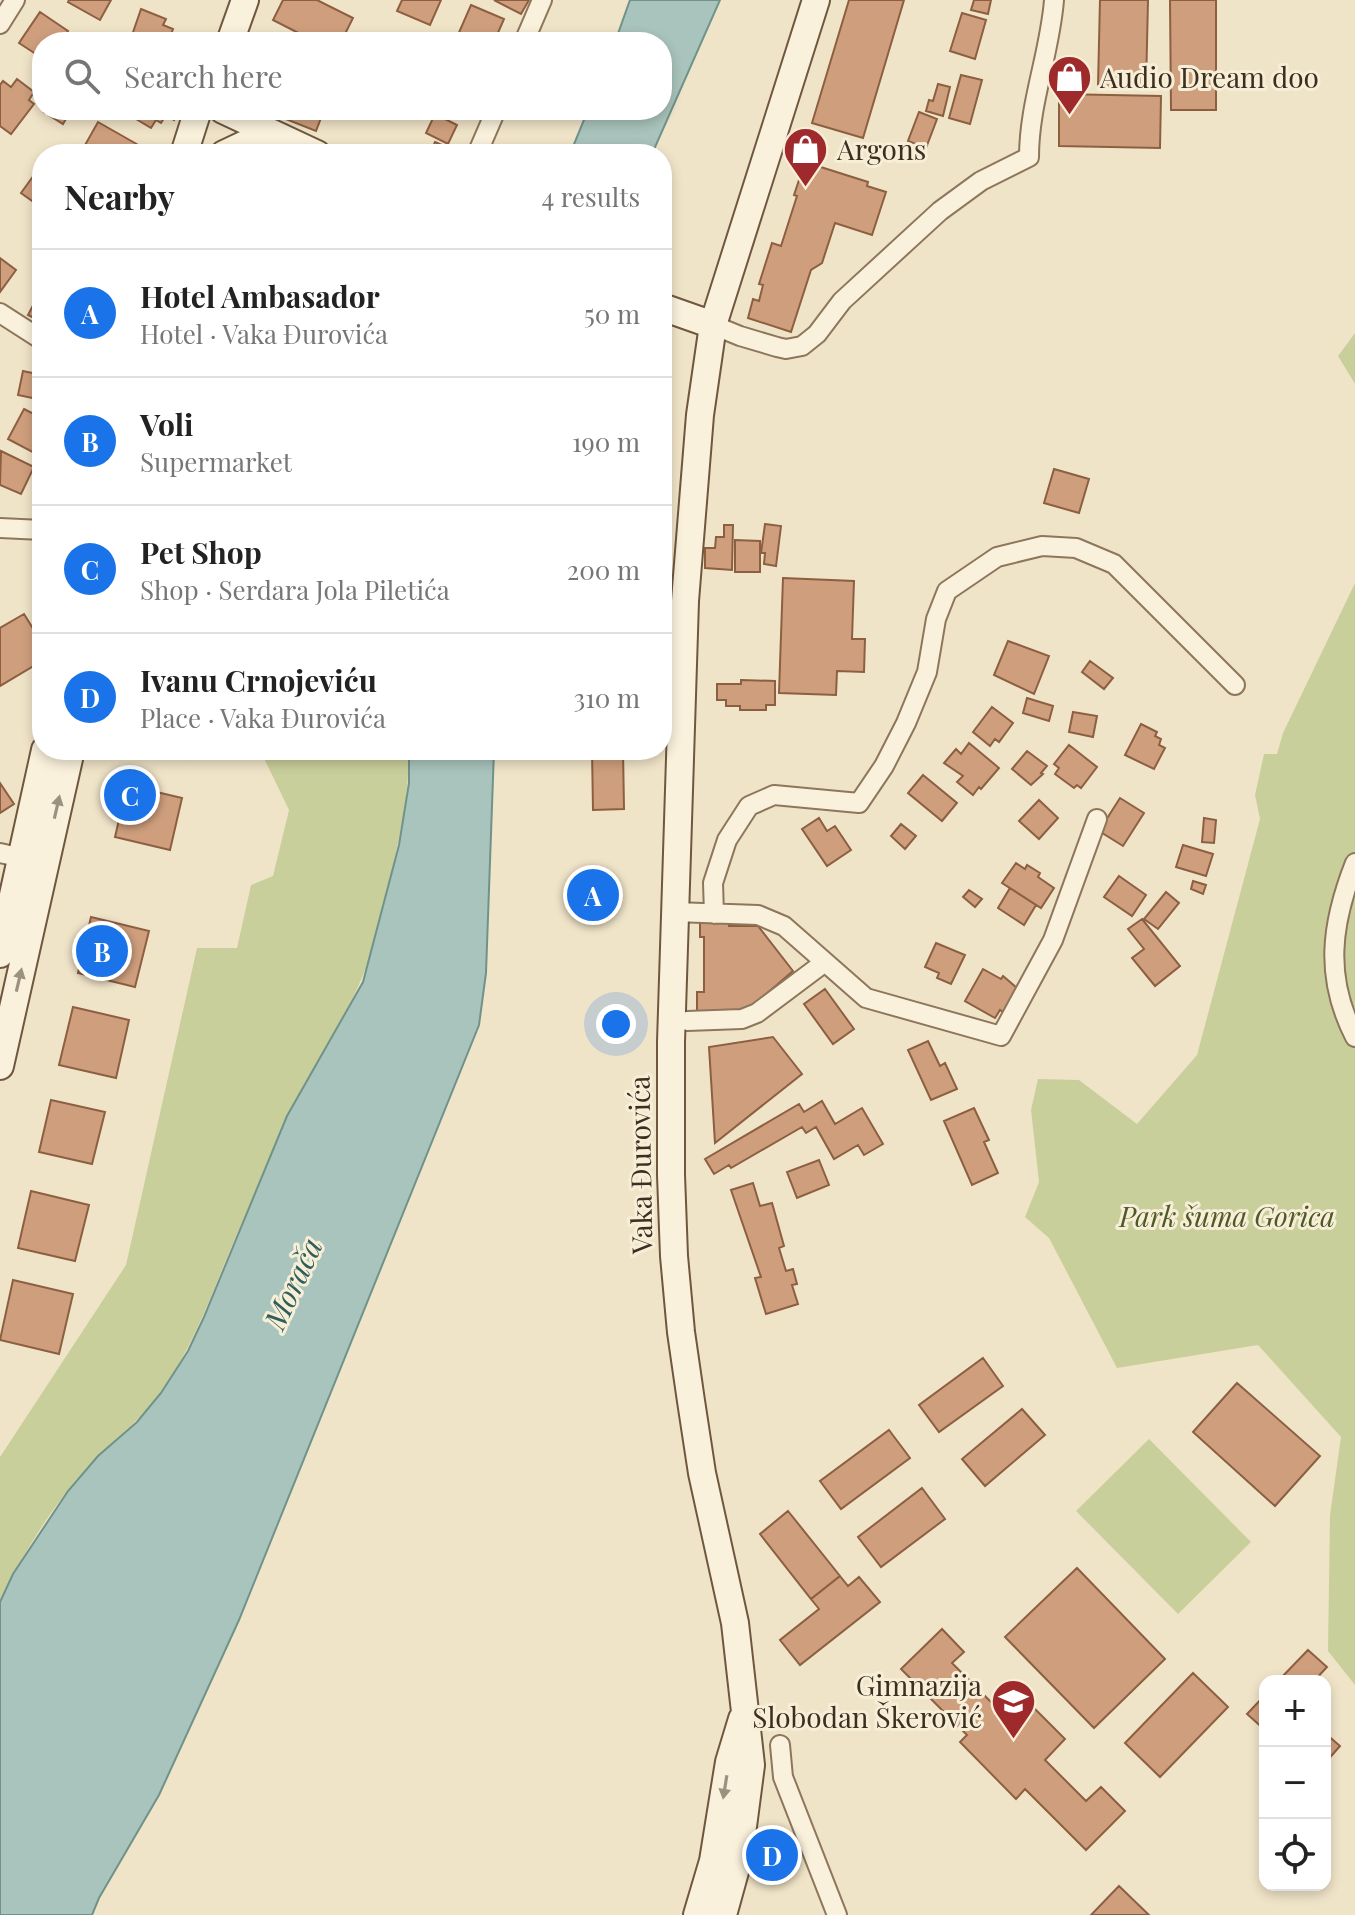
<!DOCTYPE html>
<meta charset="utf-8">
<style>
:root{--surface:#fff;--page:#f2f2f2;--text:#222;--muted:#767676;--line:#e0e0e0;--accent:#1a73e8}
body{margin:0;font-family:"Playfair Display",serif;background:var(--page);color:var(--text)}
.controls{position:absolute;right:24px;bottom:24px;display:grid;overflow:hidden;border-radius:16px;box-shadow:0 4px 12px #0003}
.controls button{width:72px;height:72px;display:grid;place-items:center;padding:0;border:0;border-bottom:2px solid var(--line);background:var(--surface);color:var(--text);font:40px sans-serif}
.you{position:absolute;left:616px;top:1024px;width:28px;height:28px;margin:-20px;border:6px solid #fff;border-radius:50%;background:#1a73e8;box-shadow:0 0 0 12px #1a73e833}
.badge{display:grid;place-items:center;width:52px;height:52px;border-radius:50%;background:var(--accent);color:#fff;font-size:26px;font-weight:700}
.pin{position:absolute;translate:-50% -50%;border:4px solid #fff;box-shadow:0 2px 8px #0006}
.list{margin:0;padding:0;list-style:none}
h2{display:flex;justify-content:space-between;align-items:center;height:104px;margin:0;padding:0 32px;font-size:34px}
h2 small{font-size:26px;font-weight:400;color:var(--muted)}
.list li{display:grid;grid-template-columns:52px 1fr auto;gap:24px;align-items:center;box-sizing:border-box;height:128px;padding:0 32px;border-top:2px solid var(--line)}
.list b{display:block;font-size:30px;white-space:nowrap}
.list p{margin:0;font-size:26px;white-space:nowrap;color:var(--muted)}
.list em{font-size:26px;font-style:normal;color:var(--muted)}
.icon{flex:none;width:44px;height:44px;fill:none;stroke:currentColor;stroke-width:2;stroke-linecap:round;stroke-linejoin:round}
.map{position:relative;flex:none;width:1355px;height:1915px;overflow:hidden}
.search{position:absolute;background:var(--surface);box-shadow:0 4px 12px #0003;left:32px;top:32px;width:640px;height:88px;display:flex;align-items:center;gap:20px;box-sizing:border-box;padding:0 28px;border-radius:32px;color:var(--muted);font-size:30px}
.panel{position:absolute;background:var(--surface);box-shadow:0 4px 12px #0003;left:32px;top:144px;width:640px;height:616px;border-radius:32px}
.map>svg:first-child{display:block}
.green{fill:#c9cf9b}
.water{fill:#a9c4bc;stroke:#6f938a;stroke-width:2}
.building{fill:#cf9f7d;stroke:#8d5f41;stroke-width:2}
.lines{fill:none;stroke-linecap:round;stroke-linejoin:round}
.street-casing{stroke:#8d765c;stroke-width:22}
.secondary-casing{stroke:#6f573f;stroke-width:30}
.street{stroke:#faf1dc;stroke-width:18}
.secondary{stroke:#faf1dc;stroke-width:26}
.oneway{fill:#9c907e}
.labels{text-anchor:middle;stroke-width:6;stroke-linejoin:round;paint-order:stroke}
.poi-label{font-size:28px;fill:#3d2e20;stroke:#f7eed8;text-anchor:start}
.street-label{font-size:28px;fill:#3d2e20;stroke:#f7eed8}
.park-label{font-size:28px;font-style:italic;fill:#4d5a26;stroke:#f7eed8}
.water-label{font-size:30px;font-style:italic;fill:#2f5d5a;stroke:#f7eed8}
</style>
<div class="map">
<svg width="1355" height="1915" viewBox="0 0 1355 1915">
<rect width="100%" height="100%" fill="#f0e4c8"/>
<path class="green" d="M1355,333V384L1338,356Z
M1355,583V1685L1328,1651L1330,1515L1341,1437L1258,1345L1117,1368L1049,1238L1025,1217L1039,1182L1031,1110L1038,1079L1079,1080L1137,1124L1197,1055L1260,819L1255,795L1264,754H1277L1283,733Z
M260,750H409C409,805 396,855 382,908C372,949 367,974 345,1012C307,1090 265,1168 231,1248C210,1298 193,1346 162,1391C144,1417 120,1434 98,1456C58,1497 24,1550 0,1602V1457L126,1265L197,948H237L251,885L273,876L289,810Z
M1149,1439L1251,1542L1178,1614L1076,1511Z"/>
<path class="water" d="M630,0H720L652,154H570L588,110H662V42H615Z
M409,750H494L486,973L479,1025L239,1620L159,1795L99,1898L92,1915H0V1602L13,1574L68,1491L98,1456L137,1422L161,1393L188,1351L204,1317L287,1116L363,982L399,845L409,783Z"/>
<path class="building" d="M69,0H111L100,20L68,2Z
M283,0H317L353,18L341,42H316L273,20Z
M402,0H441L430,25L397,11Z
M494,0H529L521,14Z
M849,0H904L863,138L812,123Z
M974,0H991L988,14L971,10Z
M1100,0H1148L1146,87L1098,86Z
M1170,0H1216V110H1171Z
M471,5L504,19L494,42H468L457,37Z
M141,9L166,19L163,25L173,29L170,37L174,39L173,42H127L130,41Z
M40,12L68,31L60,42H42V58L19,43Z
M962,13L986,20L975,59L950,51Z
M961,75L982,80L970,124L949,118Z
M17,79L34,92L29,100L34,104L11,134L0,126V85L3,81L11,87Z
M938,84L950,87L943,116L926,111L929,100L933,101Z
M1059,94L1161,96L1160,148L1059,146Z
M46,110H71L63,124L44,112Z
M128,110H180L174,120L166,115L161,123L156,120L151,128L126,113Z
M286,110H324L316,131L283,118Z
M919,112L937,119L926,148L908,141Z
M435,114L457,125L448,144L426,133Z
M98,122L154,154H80Z
M435,142L460,153V154H430Z
M808,163L868,182L867,186L886,192L872,235L835,223L822,263L811,270L791,332L748,318L753,299L759,301L763,285L759,284L772,243L781,246L797,196L794,195L799,180L802,181Z
M42,164V208L21,193Z
M0,258L16,270L0,292Z
M42,288V322L28,315Z
M23,371L42,375V400L18,395Z
M24,409L42,418L40,456L8,439Z
M1,451L34,467L21,494L0,485Z
M1054,469L1089,479L1079,513L1044,503Z
M765,524L781,526L776,566L764,564L765,553H761Z
M724,525H733L732,570L705,568V548H715L716,537H724Z
M735,540L760,541V572H735Z
M783,578L854,581L852,639H865L864,672L837,671L836,695L779,693Z
M24,614L42,643V661L0,686V628Z
M1008,641L1049,656L1034,694L994,675Z
M1090,661L1113,678L1104,689L1082,672Z
M741,680L775,681V705H766V710H740V706H726V700H717V684H741Z
M1027,698L1053,706L1049,721L1023,713Z
M992,707L1013,723L999,742L995,739L990,746L973,732Z
M1073,712L1097,716L1093,737L1069,732Z
M1141,724L1157,732L1155,736L1161,739L1159,745L1165,748L1154,769L1125,755Z
M969,743L999,768L981,789L979,787L973,795L957,782L963,776L944,763L956,749L961,754Z
M1069,745L1097,767L1081,788L1077,785L1074,788L1055,774L1059,768L1054,764Z
M149,750H191L189,759Z
M592,750H623L624,809L593,810Z
M1027,751L1047,766L1041,773L1043,774L1031,785L1012,769Z
M923,775L957,803L942,821L908,793Z
M0,783L14,804L0,813Z
M127,785L182,798L170,850L115,837Z
M1120,798L1144,813L1123,846L1099,831Z
M1039,800L1058,818L1039,839L1019,821Z
M819,818L827,831L835,826L851,850L827,866L802,829Z
M1204,818L1216,820L1214,843L1202,842Z
M901,824L916,836L905,849L891,836Z
M1183,845L1213,854L1206,876L1176,867Z
M1016,863L1025,869L1027,865L1040,873L1038,877L1054,888L1041,908L1002,883Z
M599,872L600,874L606,873L612,911L605,912L606,916L589,919V915L580,917L574,879Z
M1119,876L1146,895L1132,916L1104,897Z
M1193,881L1206,885L1203,894L1191,889Z
M1010,888L1036,905L1024,925L998,908Z
M969,890L982,899L975,907L963,897Z
M1166,892L1179,903L1158,929L1144,919Z
M91,917L149,931L135,987L78,973Z
M700,919H729V926H758L793,971L737,1019H697V992H704V937H700Z
M1142,919L1180,966L1155,986L1132,958L1144,949L1128,929Z
M936,943L965,955L951,984L937,978L939,973L925,967Z
M983,969L1001,979L1003,976L1017,988L1003,1012L1000,1010L995,1018L965,1001Z
M825,989L854,1029L833,1044L804,1004Z
M73,1007L129,1020L116,1078L59,1065Z
M773,1037L802,1074L715,1143L709,1047Z
M928,1041L940,1066L945,1063L957,1089L931,1100L908,1050Z
M51,1100L105,1112L92,1164L39,1152Z
M822,1101L835,1124L862,1108L883,1144L864,1155L858,1145L834,1159L816,1127L806,1133L802,1127L731,1168L729,1165L714,1174L705,1159L799,1104L804,1112Z
M974,1108L989,1140L984,1142L998,1173L972,1185L944,1121Z
M819,1160L829,1185L797,1198L787,1172Z
M753,1183L760,1206L772,1203L784,1246L779,1248L786,1271L793,1269L797,1284L792,1285L798,1304L766,1314L755,1278L761,1277L731,1190Z
M31,1191L89,1205L75,1261L18,1248Z
M13,1280L73,1294L59,1354L0,1340Z
M983,1358L1003,1386L939,1432L919,1405Z
M1237,1383L1320,1456L1275,1506L1193,1432Z
M1022,1409L1045,1435L985,1486L962,1459Z
M889,1430L910,1458L841,1509L820,1481Z
M922,1488L945,1519L881,1567L858,1537Z
M788,1511L840,1576L811,1599L760,1534Z
M1077,1568L1165,1659L1094,1728L1005,1637Z
M840,1576L848,1586L859,1577L880,1602L800,1665L780,1640L819,1609L811,1599Z
M942,1629L964,1652L952,1663L992,1703L1011,1685L1065,1739L1045,1760L1086,1801L1101,1787L1125,1811L1086,1850L1025,1789L1016,1799L960,1742L967,1735L901,1669Z
M1308,1650L1327,1667L1314,1681H1278Z
M1193,1673L1228,1707L1160,1777L1125,1743Z
M1265,1695V1730L1247,1714Z
M1325,1733L1340,1746L1325,1763Z
M1119,1886L1149,1915H1091Z"/>
<g class="lines">
<defs>
<path id="street" d="M0,24L15,0
M524,42L542,0
M477,154L496,110
M0,313L42,340
M713,325L740,336L777,347L786,349L802,346L817,334L842,301L940,211L981,181L1029,157C1029,103 1050,53 1054,0
M0,528L42,530
M0,853L32,860
M1355,863C1331,924 1324,977 1355,1037
M675,912L758,915L784,926L866,998L1001,1036L1053,940L1097,819
M714,914L713,883L727,840L749,806L774,795L859,803L884,766L906,723L927,672L936,619L947,591L997,557L1042,546L1076,548L1114,564L1235,685
M687,1021L742,1019L757,1013L825,962
M780,1745L783,1777L837,1915"/>
<path id="secondary" d="M230,42L245,0
M223,110L317,154
M184,154L198,110
M224,154L243,145L275,135
M662,307L713,325
M0,954L45,750
M0,1066L71,750
M697,1915L713,1861L729,1762L742,1719
M723,1915L739,1857L751,1765L735,1623L702,1473L691,1401L681,1332L674,1256L671,1175V1042L685,601L700,415L713,325L816,0"/>
</defs>
<use href="#street" class="street-casing"/>
<use href="#secondary" class="secondary-casing"/>
<use href="#street" class="street"/>
<use href="#secondary" class="secondary"/>
</g>
<defs><path id="oneway-solid" d="M-6-.8H1V-3.2L6.5 0L1 3.2V.8H-6Z" transform="scale(2)"/></defs>
<g class="oneway">
<use href="#oneway-solid" transform="translate(57 807) rotate(-77)"/>
<use href="#oneway-solid" transform="translate(19 980) rotate(-77)"/>
<use href="#oneway-solid" transform="translate(725 1787) rotate(99)"/>
</g>
<defs>
<symbol id="shop-pin" viewBox="-11 -11 22 30"><path d="M0 17L-7.5 6A9.5 9.5 0 1 1 7.5 6Z" fill="#9e2a2b" stroke="#f7eed8"/><path d="M-5-2.5h2.3a2.7 3.5 0 0 1 5.4 0H5L5.5 6h-11ZM-1.5-2.5h3a1.5 2.3 0 0 0-3 0Z" fill="#fff"/></symbol>
<symbol id="school-pin" viewBox="-11 -11 22 30"><path d="M0 17L-7.5 6A9.5 9.5 0 1 1 7.5 6Z" fill="#9e2a2b" stroke="#f7eed8"/><path d="M0-5L7-2L0 1L-7-2ZM-4 1L0 2.5L4 1V4Q0 6-4 4Z" fill="#fff"/></symbol>
</defs>
<g fill-rule="evenodd">
<use href="#shop-pin" x="1044" y="52" width="51" height="69"/>
<use href="#shop-pin" x="780" y="124" width="51" height="69"/>
<use href="#school-pin" x="988" y="1676" width="51" height="69"/>
</g>
<g class="labels">
<g class="poi-label">
<text x="1100" y="88">Audio Dream doo</text>
<text x="837" y="160">Argons</text>
<text x="982" y="1696" text-anchor="end">Gimnazija<tspan x="982" dy="32">Slobodan Škerović</tspan></text>
</g>
<g class="street-label">
<text transform="translate(641 1165) rotate(-91)" y="10">Vaka Đurovića</text>
</g>
<g class="park-label">
<text x="1227" y="1227">Park šuma Gorica</text>
</g>
<g class="water-label">
<text transform="translate(294 1284) rotate(-65)" y="10">Morača</text>
</g>
</g>
</svg>
<div class="controls">
<button>+</button>
<button>−</button>
<button><svg class="icon" aria-label="locate" viewBox="0 0 24 24"><circle cx="12" cy="12" r="6"/><path d="M12 2v4M12 18v4M2 12h4M18 12h4"/></svg></button>
</div>
<div class="you"></div>
<div class="pin badge" style="left:593px;top:895px">A</div>
<div class="pin badge" style="left:102px;top:951px">B</div>
<div class="pin badge" style="left:130px;top:795px">C</div>
<div class="pin badge" style="left:772px;top:1855px">D</div>
<div class="search"><svg class="icon" aria-label="search" viewBox="0 0 24 24"><circle cx="10" cy="10" r="6"/><path d="M15 15l6 6"/></svg>Search here</div>
<section class="panel">
<h2>Nearby<small>4 results</small></h2>
<ul class="list">
<li><span class="badge">A</span><div><b>Hotel Ambasador</b><p>Hotel · Vaka Đurovića</p></div><em>50 m</em></li>
<li><span class="badge">B</span><div><b>Voli</b><p>Supermarket</p></div><em>190 m</em></li>
<li><span class="badge">C</span><div><b>Pet Shop</b><p>Shop · Serdara Jola Piletića</p></div><em>200 m</em></li>
<li><span class="badge">D</span><div><b>Ivanu Crnojeviću</b><p>Place · Vaka Đurovića</p></div><em>310 m</em></li>
</ul>
</section>
</div>
